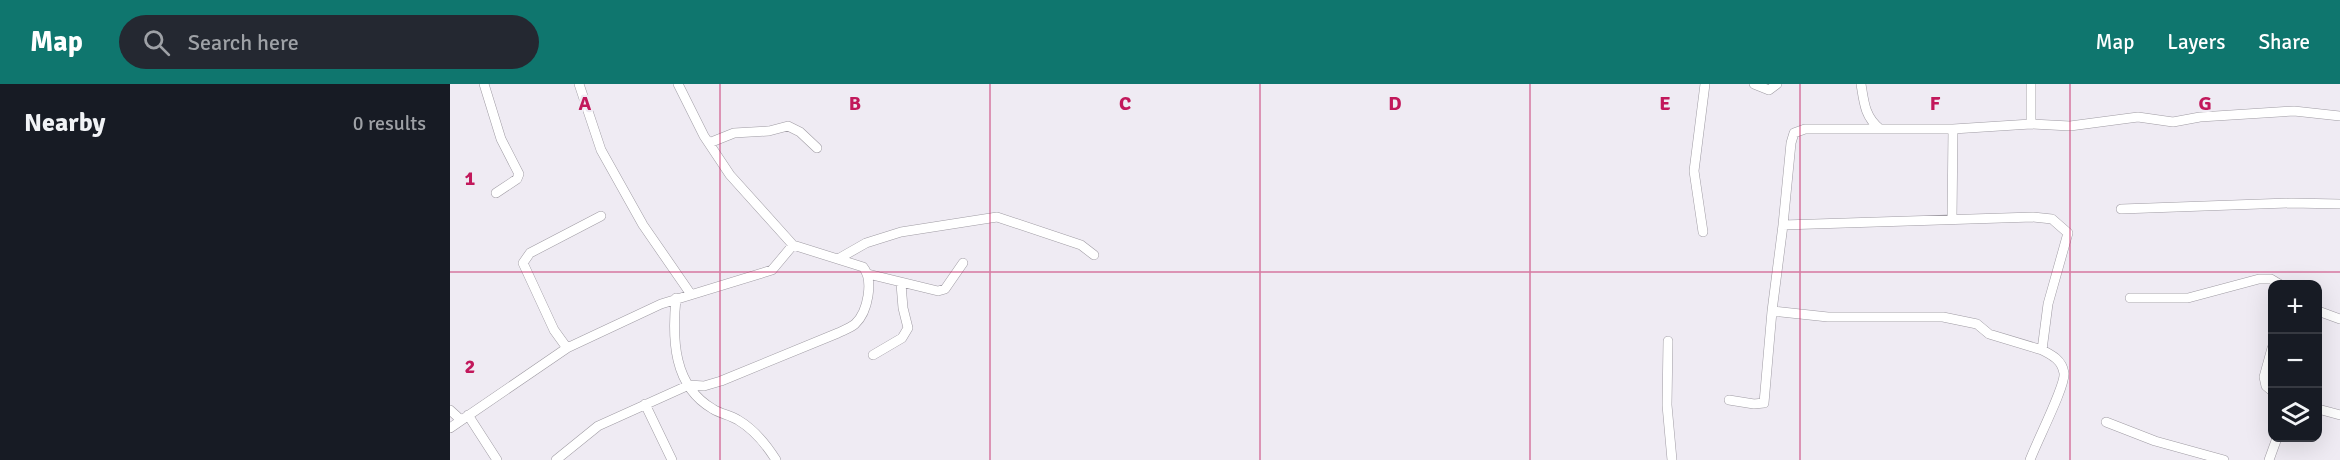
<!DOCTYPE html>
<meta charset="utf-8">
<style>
:root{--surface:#171b24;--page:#242831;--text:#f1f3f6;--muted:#9ea1a6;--line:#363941;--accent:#0f766e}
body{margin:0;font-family:Signika,sans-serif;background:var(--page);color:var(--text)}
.controls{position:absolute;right:18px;bottom:18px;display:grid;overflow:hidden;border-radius:12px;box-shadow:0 6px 24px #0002}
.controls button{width:54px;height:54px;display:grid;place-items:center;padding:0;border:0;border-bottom:2px solid var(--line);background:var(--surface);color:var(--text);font:30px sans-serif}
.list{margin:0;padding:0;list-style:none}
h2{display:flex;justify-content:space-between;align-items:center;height:78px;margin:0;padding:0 24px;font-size:26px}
h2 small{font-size:20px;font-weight:400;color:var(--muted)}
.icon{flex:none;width:33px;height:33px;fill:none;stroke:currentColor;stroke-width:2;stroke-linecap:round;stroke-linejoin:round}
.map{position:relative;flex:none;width:1890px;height:376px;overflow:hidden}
header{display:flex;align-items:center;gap:36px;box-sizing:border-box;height:84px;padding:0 30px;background:var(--accent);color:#fff}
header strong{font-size:28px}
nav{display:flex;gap:33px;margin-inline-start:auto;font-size:21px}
.search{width:420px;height:54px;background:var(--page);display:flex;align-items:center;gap:15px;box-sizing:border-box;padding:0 21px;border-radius:33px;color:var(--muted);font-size:22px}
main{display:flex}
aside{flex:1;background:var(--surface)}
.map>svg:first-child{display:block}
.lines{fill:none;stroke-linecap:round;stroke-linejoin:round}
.minor-casing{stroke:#9f9ba3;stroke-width:10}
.minor{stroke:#fff;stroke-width:9}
.grid{fill:none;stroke:#c2185b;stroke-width:1.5;stroke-opacity:0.55}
.grid-label{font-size:20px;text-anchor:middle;font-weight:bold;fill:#c2185b;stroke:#efebf3;stroke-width:4.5;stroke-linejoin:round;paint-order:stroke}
</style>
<header>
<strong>Map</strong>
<div class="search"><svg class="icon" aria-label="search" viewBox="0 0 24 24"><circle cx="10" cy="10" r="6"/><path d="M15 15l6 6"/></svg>Search here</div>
<nav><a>Map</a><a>Layers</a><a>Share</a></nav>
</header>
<main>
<aside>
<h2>Nearby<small>0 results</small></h2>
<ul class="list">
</ul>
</aside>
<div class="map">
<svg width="1890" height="376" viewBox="0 0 1890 376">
<rect width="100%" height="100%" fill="#efebf3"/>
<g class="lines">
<defs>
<path id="minor" d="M34,0L51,55L69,90L67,95L46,109
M129,0L151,66L193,141L240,209
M1304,0L1319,6L1327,0
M1411,0C1414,19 1415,33 1430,45
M1581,0V40
M259,59L284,49L319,47L338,42L350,48L367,64
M1671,125L1841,119L1890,120
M1583,133L1602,135L1618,149L1598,220L1592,266L1539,250L1527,240L1493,233H1378L1322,227L1333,141Z
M1502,135L1503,45
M1333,141L1341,59L1344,49L1355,45H1503L1581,40L1620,42L1688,33L1723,38L1750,33L1844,27L1890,32
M1253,148L1244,87L1255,0
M388,175L416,159L451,148L547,133L631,161L644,171
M418,190L488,207L495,205L513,179
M226,214C222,255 223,302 263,325C271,330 280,331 288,336C305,346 316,360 326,376
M1680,214H1738L1809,195H1821L1831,201
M1868,227L1890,235
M1218,257L1217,321L1222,376
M117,264L104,246L73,179L80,169L151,132
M1822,264L1814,293L1816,302L1822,307
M423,271L452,254L458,244L453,224L451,200
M1279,316L1304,320L1314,319L1322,227
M195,320L222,376
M1868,325L1890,331
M0,326L11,336
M18,331L47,376
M1656,338L1705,357L1774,376
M0,344L117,264L211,220L322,186L343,161
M106,376L148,342L239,301L254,302L271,297L388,249C394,246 400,244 405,240C418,228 424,196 413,183L343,161L280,91L254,52L228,0
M1580,376C1586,359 1616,301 1614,289C1612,276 1602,271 1592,266
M1819,376L1827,354"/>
</defs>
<use href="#minor" class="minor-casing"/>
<use href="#minor" class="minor"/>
</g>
<path class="grid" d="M270,0V376M540,0V376M810,0V376M1080,0V376M1350,0V376M1620,0V376M0,188H1890"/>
<g class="grid-label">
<text x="135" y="26">A</text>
<text x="405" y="26">B</text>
<text x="675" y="26">C</text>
<text x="945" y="26">D</text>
<text x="1215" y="26">E</text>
<text x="1485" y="26">F</text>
<text x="1755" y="26">G</text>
<text x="20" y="101">1</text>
<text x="20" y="289">2</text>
</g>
</svg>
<div class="controls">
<button>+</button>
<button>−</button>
<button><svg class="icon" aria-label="layers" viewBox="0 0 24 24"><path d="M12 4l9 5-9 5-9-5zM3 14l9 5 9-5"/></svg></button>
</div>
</div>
</main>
